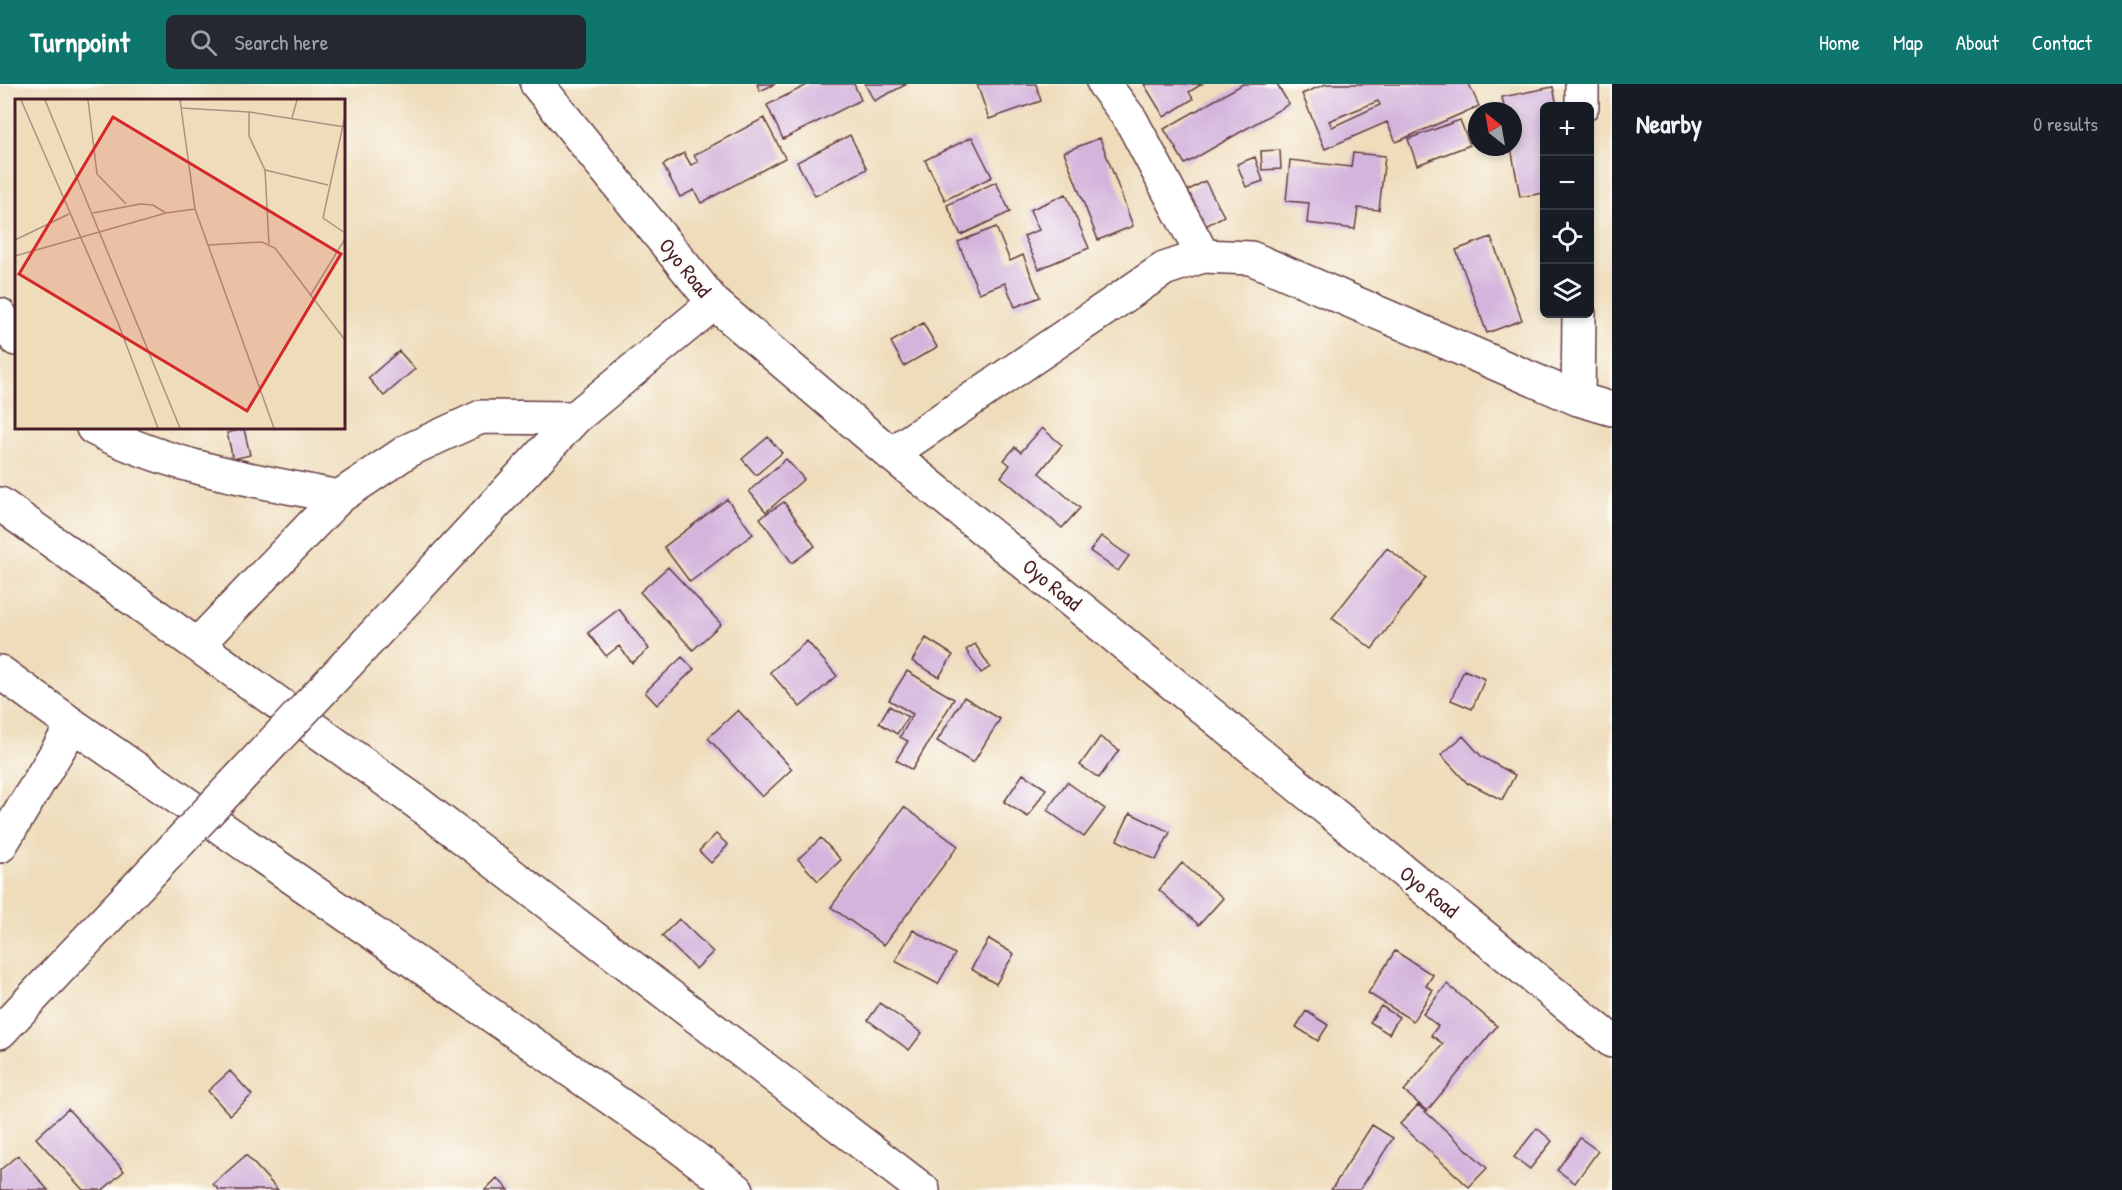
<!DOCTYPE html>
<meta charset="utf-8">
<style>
:root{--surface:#171b24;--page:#242831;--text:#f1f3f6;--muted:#9ea1a6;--line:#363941;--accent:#0f766e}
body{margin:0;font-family:"Patrick Hand",sans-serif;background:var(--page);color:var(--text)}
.controls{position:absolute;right:18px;top:18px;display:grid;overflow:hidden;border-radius:9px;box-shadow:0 3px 9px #0003}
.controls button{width:54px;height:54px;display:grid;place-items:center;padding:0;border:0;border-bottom:2px solid var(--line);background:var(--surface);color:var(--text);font:30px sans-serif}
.compass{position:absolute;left:1468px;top:18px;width:54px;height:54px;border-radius:50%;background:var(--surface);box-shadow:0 3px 9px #0003;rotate:329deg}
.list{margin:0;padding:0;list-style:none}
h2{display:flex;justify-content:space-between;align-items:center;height:78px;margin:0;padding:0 24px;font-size:26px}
h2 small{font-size:20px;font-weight:400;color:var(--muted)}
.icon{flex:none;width:33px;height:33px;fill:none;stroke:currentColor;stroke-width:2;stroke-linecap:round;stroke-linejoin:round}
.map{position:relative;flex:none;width:1612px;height:1106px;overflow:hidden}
header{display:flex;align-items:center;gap:36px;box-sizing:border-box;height:84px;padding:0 30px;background:var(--accent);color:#fff}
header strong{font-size:28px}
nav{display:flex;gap:33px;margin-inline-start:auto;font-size:21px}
.search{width:420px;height:54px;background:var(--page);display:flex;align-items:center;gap:15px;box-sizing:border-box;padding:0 21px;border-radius:9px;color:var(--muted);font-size:22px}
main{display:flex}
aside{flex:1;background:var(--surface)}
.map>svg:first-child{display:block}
.building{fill:#d3b4dc;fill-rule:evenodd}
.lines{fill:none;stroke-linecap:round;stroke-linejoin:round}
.minor-casing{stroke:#633b40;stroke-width:36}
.major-casing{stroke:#633b40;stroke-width:36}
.highway-casing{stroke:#633b40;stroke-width:36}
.minor{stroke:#fff;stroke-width:33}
.major{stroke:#fff;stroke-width:33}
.highway{stroke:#fff;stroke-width:33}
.major-bridge-casing{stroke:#633b40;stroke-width:36;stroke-linecap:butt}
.major-bridge{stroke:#fff;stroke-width:33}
.labels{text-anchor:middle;stroke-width:4.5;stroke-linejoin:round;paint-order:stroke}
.street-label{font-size:21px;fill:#4a1f2b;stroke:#fdfcf7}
.inset-road{fill:none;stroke:#ac9081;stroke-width:1.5}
.view{fill:#d62828;fill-opacity:0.15;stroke:#d62828;stroke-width:3}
.inset-edge{fill:none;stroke:#4a1f2b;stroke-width:3}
</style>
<header>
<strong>Turnpoint</strong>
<div class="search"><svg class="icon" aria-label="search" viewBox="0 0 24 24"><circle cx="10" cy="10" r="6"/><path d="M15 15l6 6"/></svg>Search here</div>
<nav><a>Home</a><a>Map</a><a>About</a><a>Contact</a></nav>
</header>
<main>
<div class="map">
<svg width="1612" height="1106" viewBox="0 0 1612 1106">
<rect width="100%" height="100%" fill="#fdfcf7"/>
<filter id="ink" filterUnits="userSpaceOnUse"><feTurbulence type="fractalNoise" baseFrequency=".0167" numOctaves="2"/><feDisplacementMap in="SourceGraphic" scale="12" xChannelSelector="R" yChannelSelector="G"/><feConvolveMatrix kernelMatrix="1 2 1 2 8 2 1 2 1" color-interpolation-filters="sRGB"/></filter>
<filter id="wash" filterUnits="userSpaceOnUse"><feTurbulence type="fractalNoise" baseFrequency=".008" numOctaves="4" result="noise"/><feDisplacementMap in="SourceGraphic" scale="24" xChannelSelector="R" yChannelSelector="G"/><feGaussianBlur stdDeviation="1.35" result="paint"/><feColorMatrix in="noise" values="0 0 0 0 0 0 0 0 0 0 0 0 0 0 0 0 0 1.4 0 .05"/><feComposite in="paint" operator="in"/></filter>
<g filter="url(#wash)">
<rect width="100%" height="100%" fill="#eedcba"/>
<g id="blocks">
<path class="building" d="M757,0H775L760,7Z
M809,0H854L861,16L783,55L767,21Z
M865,0H907L874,17Z
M977,0H1036L1041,17L989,35Z
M1144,0H1202L1189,8L1193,15L1164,33Z
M1243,0H1277L1289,20L1185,80L1164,45Z
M1326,0H1469L1479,22L1396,58L1387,38L1325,65L1302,10ZM1378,17L1380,21L1332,43L1329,37Z
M1553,3L1557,22H1544V109L1520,113L1511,63H1513V27H1505L1502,13Z
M764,34L785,74L701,119L694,106L680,113L663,81L684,69L691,81L698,78L694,71Z
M1460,36L1470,61L1417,81L1408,55Z
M850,51L867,85L815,112L797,78Z
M972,53L992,93L945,116L925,76Z
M1100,54L1133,142L1098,156L1064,68Z
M1280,66L1281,85L1262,86L1261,67Z
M1353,69L1385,72L1379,126L1358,124L1355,145L1307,139L1309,119L1286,117L1290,76L1351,83Z
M1255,73L1263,97L1246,103L1237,80Z
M1205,97L1224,132L1204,143L1185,108Z
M996,98L1010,128L961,151L947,121Z
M1066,110L1089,164L1039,185L1024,152L1039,146L1030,126Z
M996,143L1010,177L1023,171L1040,213L1015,223L1005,199L979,209L958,158Z
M1491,153L1522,236L1487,249L1456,166Z
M923,239L937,263L904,282L891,258Z
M399,267L415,285L384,312L368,294Z
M1042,344L1062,361L1039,389L1080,424L1062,444L1001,393L1010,381L1004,376L1015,363L1021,368Z
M244,345L250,371L233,375L227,349Z
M768,353L782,369L756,391L742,375Z
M786,375L804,395L766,428L749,407Z
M727,415L753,450L690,498L664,463Z
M784,418L815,462L792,479L760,434Z
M1101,452L1129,472L1118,487L1090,467Z
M1387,464L1426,494L1372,565L1332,534Z
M668,483L721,540L693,566L640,508Z
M619,525L649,565L632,579L619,562L606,572L588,549Z
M926,554L953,571L939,593L912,577Z
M807,557L837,592L800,623L770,588Z
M975,560L990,583L981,589L966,566Z
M682,573L694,585L657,621L645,608Z
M1464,586L1485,595L1472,625L1451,616Z
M907,587L954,615L912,686L896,676L908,657L900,653L913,630L889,616Z
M964,613L1000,635L973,679L937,657Z
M889,622L908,633L897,650L879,639Z
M738,626L792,685L762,713L708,654Z
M1463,652L1482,673L1515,691L1502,716L1469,699L1468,700L1441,671Z
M1100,653L1119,666L1099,694L1080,681Z
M1023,690L1046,705L1028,733L1004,718Z
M1067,698L1105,725L1084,753L1047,726Z
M904,723L958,762L884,861L831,823Z
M1130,729L1170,748L1156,776L1117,756Z
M716,750L728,761L711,779L699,767Z
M821,754L841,776L818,797L798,775Z
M1182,779L1223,814L1199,841L1159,806Z
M679,835L713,868L696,885L662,852Z
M913,846L955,870L938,900L895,877Z
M989,855L1014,870L996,900L971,885Z
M1395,867L1433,891L1426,902L1433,906L1413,937L1368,909Z
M1447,900L1497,942L1427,1027L1404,1007L1443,960L1431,951L1438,942L1423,930Z
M880,919L922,949L909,966L868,936Z
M1381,922L1399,933L1389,950L1370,938Z
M1306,927L1328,941L1318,957L1296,943Z
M230,987L252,1011L230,1031L208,1007Z
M1418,1021L1487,1084L1469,1103L1400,1040Z
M68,1025L124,1087L103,1106H83L36,1054Z
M1372,1041L1393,1054L1360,1106H1331Z
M1537,1044L1552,1057L1530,1085L1514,1073Z
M1580,1054L1598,1067L1575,1099L1557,1086Z
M18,1071L48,1106H0V1086Z
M246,1071L278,1106H219L213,1100Z
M497,1094L509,1106H485Z"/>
</g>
</g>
<g filter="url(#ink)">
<use href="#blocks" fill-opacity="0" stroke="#633b40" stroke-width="1.5"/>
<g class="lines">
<defs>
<path id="minor" d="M1104,0L1131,36L1203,172
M1582,22V0
M0,231L16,255
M1578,315L1579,230
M93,344C170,384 255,396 339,413
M891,370L1164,185L1203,172L1251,174L1578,315L1612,325"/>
<path id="major" d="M346,581L575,334L714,219
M0,948L154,785"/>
<path id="highway" d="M537,0L714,219L891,370L1612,957
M0,420L415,717L923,1106
M197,561L339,413L409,366L481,333L575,334
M0,588L73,641L668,1054L737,1106
M0,762L73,641"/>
</defs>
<use href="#minor" class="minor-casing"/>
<use href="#major" class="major-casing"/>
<use href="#highway" class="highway-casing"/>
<use href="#minor" class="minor"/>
<use href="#major" class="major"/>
<use href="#highway" class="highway"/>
<defs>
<path id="major-bridge" d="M154,785L346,581"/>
</defs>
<use href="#major-bridge" class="major-bridge-casing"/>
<use href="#major-bridge" class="major-bridge"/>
</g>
</g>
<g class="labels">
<g class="street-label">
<text transform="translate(685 184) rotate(51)" y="7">Oyo Road</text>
<text transform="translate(1052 501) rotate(39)" y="7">Oyo Road</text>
<text transform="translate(1429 808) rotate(39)" y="7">Oyo Road</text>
</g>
</g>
<g transform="translate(15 15)">
<rect width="330" height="330" fill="#eedcba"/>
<path class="inset-road" d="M6,1L103,224L143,329M30,1L165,329M73,1L82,75L111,105M165,1L180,110L259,329M166,9L234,13L330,28M234,13V37L250,71L254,145M330,17L308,119L330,134M277,19L282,1M250,71L313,86M78,114L125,105L138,106L151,114M0,141L54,115M193,146L247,143L260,149L330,241M0,157L151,114L180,110M295,197L330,140"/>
<path class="view" d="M98,18L326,155L232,312L4,175Z"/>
<rect width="330" height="330" class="inset-edge"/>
</g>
</svg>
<div class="controls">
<button>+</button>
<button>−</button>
<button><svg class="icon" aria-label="locate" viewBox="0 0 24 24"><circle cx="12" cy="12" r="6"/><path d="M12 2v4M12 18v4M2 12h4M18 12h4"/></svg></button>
<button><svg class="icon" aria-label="layers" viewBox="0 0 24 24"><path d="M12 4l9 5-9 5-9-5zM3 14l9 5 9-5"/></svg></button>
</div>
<svg class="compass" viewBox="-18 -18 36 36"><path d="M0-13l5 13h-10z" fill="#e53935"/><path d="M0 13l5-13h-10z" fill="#9ea1a6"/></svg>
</div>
<aside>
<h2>Nearby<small>0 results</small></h2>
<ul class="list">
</ul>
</aside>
</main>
